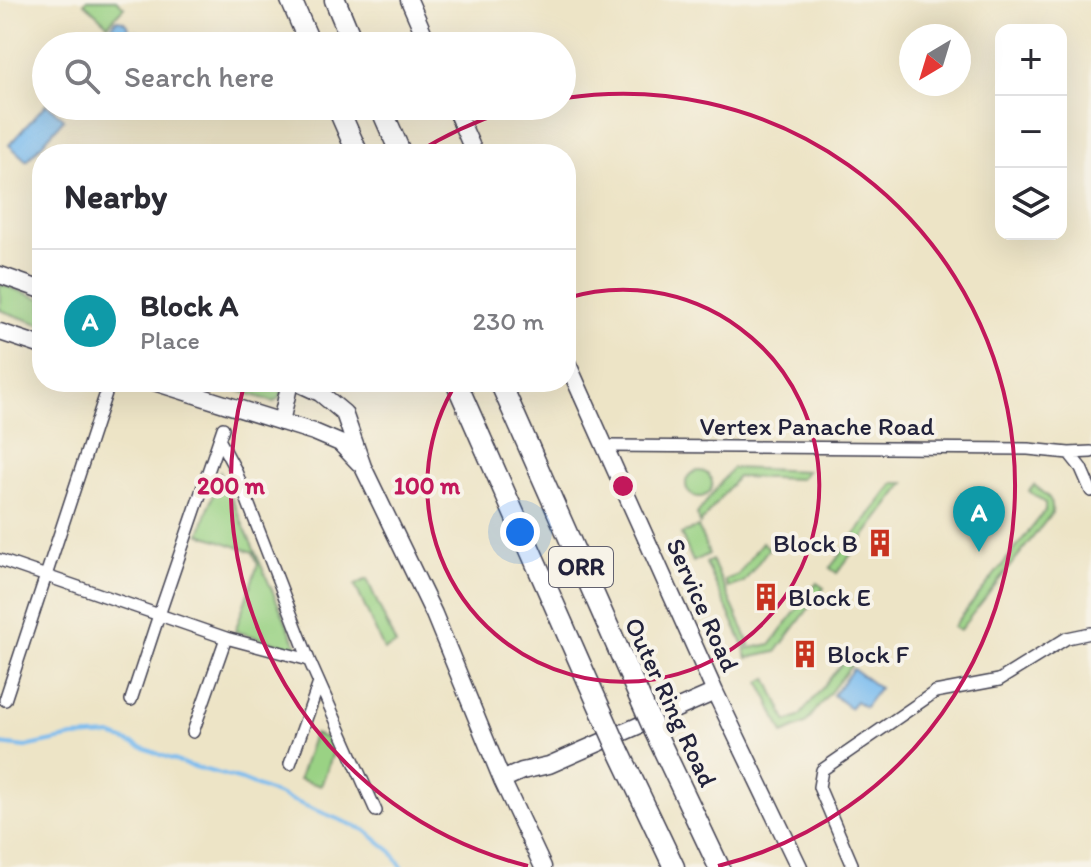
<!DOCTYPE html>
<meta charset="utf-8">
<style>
:root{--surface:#fff;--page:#f7f7f7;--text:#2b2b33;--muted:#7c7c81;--line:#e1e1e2;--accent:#c8321e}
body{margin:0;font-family:Itim,sans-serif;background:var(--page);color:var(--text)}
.controls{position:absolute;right:24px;top:24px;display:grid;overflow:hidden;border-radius:16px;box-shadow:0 8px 32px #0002}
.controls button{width:72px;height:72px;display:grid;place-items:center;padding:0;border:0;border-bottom:2px solid var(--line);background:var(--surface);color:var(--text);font:40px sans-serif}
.compass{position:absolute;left:899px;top:24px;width:72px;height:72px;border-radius:50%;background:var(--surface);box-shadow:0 8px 32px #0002;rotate:218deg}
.you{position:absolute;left:520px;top:532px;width:28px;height:28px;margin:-20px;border:6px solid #fff;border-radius:50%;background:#1a73e8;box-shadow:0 0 0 12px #1a73e833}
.badge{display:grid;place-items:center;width:52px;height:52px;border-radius:50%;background:var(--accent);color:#fff;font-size:26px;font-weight:700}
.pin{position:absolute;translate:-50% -66px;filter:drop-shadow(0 2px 4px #0008)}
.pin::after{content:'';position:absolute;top:42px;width:28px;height:24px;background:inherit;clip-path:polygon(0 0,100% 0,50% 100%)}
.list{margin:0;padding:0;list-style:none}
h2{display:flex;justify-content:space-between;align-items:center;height:104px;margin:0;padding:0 32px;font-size:34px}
h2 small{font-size:26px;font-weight:400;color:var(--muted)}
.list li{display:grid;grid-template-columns:52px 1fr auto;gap:24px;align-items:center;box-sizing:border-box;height:144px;padding:0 32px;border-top:2px solid var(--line)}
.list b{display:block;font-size:30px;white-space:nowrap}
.list p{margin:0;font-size:26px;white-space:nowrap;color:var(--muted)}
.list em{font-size:26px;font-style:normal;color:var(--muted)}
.icon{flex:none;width:44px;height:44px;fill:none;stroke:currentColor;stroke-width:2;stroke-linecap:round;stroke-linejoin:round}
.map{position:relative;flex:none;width:1091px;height:867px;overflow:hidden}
.search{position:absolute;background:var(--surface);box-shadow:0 8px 32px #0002;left:32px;top:32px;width:544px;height:88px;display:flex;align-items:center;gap:20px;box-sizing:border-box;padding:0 28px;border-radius:44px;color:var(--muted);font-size:30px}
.panel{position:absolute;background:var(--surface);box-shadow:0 8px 32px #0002;left:32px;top:144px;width:544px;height:248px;border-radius:32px}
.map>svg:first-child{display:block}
.green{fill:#9ad284;stroke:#5e7a60;stroke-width:2}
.water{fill:#7abcef;stroke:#4e6f95;stroke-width:2}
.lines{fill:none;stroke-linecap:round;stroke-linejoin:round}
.stream{stroke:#7abcef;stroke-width:4}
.street-casing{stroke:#403f50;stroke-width:14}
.secondary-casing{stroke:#403f50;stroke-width:19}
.highway-casing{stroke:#403f50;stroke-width:23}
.street{stroke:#fff;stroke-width:11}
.secondary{stroke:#fff;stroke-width:16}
.highway{stroke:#fff;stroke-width:20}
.highway-bridge-casing{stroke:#403f50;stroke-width:23;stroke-linecap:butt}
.highway-bridge{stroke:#fff;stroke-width:20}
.ring{fill:none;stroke:#c2185b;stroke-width:4}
.labels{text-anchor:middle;stroke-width:8;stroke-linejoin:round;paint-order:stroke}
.shield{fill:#f7f3e8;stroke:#62616f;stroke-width:2}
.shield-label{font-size:24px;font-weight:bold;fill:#22223b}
.street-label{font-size:26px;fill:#22223b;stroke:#f7f3e8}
.poi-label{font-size:26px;fill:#22223b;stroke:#f7f3e8;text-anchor:start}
.centre{fill:#c2185b;stroke:#f7f3e8;stroke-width:4}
.ring-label{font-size:24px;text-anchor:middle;font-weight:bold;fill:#c2185b;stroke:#f7f3e8;stroke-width:8;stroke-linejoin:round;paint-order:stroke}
</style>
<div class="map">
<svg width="1091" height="867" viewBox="0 0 1091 867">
<rect width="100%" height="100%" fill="#f7f3e8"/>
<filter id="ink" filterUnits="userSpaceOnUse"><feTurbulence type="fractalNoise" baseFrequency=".0125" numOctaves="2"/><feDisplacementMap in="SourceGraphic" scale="16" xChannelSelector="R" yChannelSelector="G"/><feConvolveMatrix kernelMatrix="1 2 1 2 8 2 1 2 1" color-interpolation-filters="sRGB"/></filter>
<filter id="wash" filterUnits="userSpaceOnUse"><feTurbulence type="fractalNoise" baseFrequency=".006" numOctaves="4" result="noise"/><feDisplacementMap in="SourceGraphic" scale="32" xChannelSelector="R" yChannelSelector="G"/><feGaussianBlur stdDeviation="1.8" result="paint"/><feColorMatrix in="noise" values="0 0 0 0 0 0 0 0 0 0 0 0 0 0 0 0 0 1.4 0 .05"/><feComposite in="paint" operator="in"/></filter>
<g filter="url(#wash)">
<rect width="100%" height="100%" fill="#ede4c6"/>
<path class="green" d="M87,0H116L124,7L108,25L84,3Z
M0,284L42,299V325L0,310Z
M213,382H279L283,388L281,396L274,402Z
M732,468L807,471L800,479L737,477L700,524L697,514Z
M686 484a13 13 0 1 1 26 0a13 13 0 1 1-26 0Z
M220,472L298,649L235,631L258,564L253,552L200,534Z
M894,483H905L837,573L830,568Z
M1034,485C1045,494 1054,498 1052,513L959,631L953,627L1045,511V503L1029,491Z
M698,527L709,554L693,562L681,534Z
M762,542L769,548L744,582L728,588L725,580L738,575Z
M712,560L750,645L744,646L706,563Z
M367,579L396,645L384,650L355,585Z
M817,583L824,588L776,652L747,658L745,649L771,644Z
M850,653L857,658L805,724L783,734L760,682L767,678L787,722L799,717Z
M314,734L337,742L321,786L299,779Z"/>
<path class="water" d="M116,20C125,20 127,24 129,31H136L139,36L137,42L142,43L144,46L109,45L107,37L113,34L110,29Z
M46,104V106H49L64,119L27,161L9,145Z
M853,669L879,688L865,707L856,701L850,708L833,695Z"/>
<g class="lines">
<path class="stream" d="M0,744L25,747L73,737L111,735L184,764L242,780L365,830L392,852L402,867"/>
</g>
</g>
<g filter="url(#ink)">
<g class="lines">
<defs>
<path id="street" d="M220,441L235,469L309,660L376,811
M606,446L1028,449L1069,453L1091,452
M1069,453L1081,468L1091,491
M0,560L226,638L309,660
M5,700L107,390
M131,700L159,615L223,428
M193,732L226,638
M290,764L319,683
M852,864L819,787L822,770L935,692L999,680L1067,638L1091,633"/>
<path id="secondary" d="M409,0L429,46
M454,106L475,154
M0,275L42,290
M0,332L42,346
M566,360L715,692L799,867
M154,382L314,432L340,443L359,463
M296,382L320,393L344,413L363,467L434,614L502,780L543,867
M281,422L290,382
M502,780L522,771L549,765L715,692"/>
<path id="highway" d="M291,0L311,46
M335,0L354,46
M337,106L358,154
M380,106L401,154
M456,382L602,713
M500,382L639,696
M655,732L719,867
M618,749L674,867"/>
</defs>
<use href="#street" class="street-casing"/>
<use href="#secondary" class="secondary-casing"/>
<use href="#highway" class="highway-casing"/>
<use href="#street" class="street"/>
<use href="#secondary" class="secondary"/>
<use href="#highway" class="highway"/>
<defs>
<path id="highway-bridge" d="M639,696L655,732
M602,713L618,749"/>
</defs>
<use href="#highway-bridge" class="highway-bridge-casing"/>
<use href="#highway-bridge" class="highway-bridge"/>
</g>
</g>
<g class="ring">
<path d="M567 298A196 196 0 1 1 457 382"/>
<path d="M528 866A392 392 0 0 1 244 385M415 154A392 392 0 0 1 525 106M565 98A392 392 0 0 1 718 866"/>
</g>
<defs>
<symbol id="building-bare" viewBox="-9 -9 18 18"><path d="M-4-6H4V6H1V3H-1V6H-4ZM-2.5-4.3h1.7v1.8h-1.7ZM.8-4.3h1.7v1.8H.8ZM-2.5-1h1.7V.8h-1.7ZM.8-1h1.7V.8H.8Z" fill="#c8321e" stroke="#f7f3e8" stroke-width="2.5" paint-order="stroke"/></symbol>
</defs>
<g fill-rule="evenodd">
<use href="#building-bare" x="860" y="523" width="40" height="40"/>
<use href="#building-bare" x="746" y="577" width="40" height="40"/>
<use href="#building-bare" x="785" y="634" width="40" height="40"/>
</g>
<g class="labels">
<rect class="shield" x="549" y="547" width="64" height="40" rx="6"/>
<g class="shield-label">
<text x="581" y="575">ORR</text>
</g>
<g class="street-label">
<text x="817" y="435">Vertex Panache Road</text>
<text transform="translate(703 605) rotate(66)" y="9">Service Road</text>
<text transform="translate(671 702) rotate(65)" y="9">Outer Ring Road</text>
</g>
<g class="poi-label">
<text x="858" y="552" text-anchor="end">Block B</text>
<text x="788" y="606">Block E</text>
<text x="827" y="663">Block F</text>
</g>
</g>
<circle cx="623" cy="486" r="12" class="centre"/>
<g class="ring-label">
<text x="427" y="494">100 m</text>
<text x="231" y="494">200 m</text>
</g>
</svg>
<div class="controls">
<button>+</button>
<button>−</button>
<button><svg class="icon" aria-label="layers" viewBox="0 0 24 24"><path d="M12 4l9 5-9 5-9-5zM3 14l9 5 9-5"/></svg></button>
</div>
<svg class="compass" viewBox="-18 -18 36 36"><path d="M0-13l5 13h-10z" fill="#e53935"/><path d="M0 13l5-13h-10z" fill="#7c7c81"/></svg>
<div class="you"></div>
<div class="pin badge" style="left:979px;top:552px;background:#0f9aa8">A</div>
<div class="search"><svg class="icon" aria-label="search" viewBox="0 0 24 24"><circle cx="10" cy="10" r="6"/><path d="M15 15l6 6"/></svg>Search here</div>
<section class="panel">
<h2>Nearby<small></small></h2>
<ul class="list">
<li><span class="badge" style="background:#0f9aa8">A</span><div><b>Block A</b><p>Place</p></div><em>230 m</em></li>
</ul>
</section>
</div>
